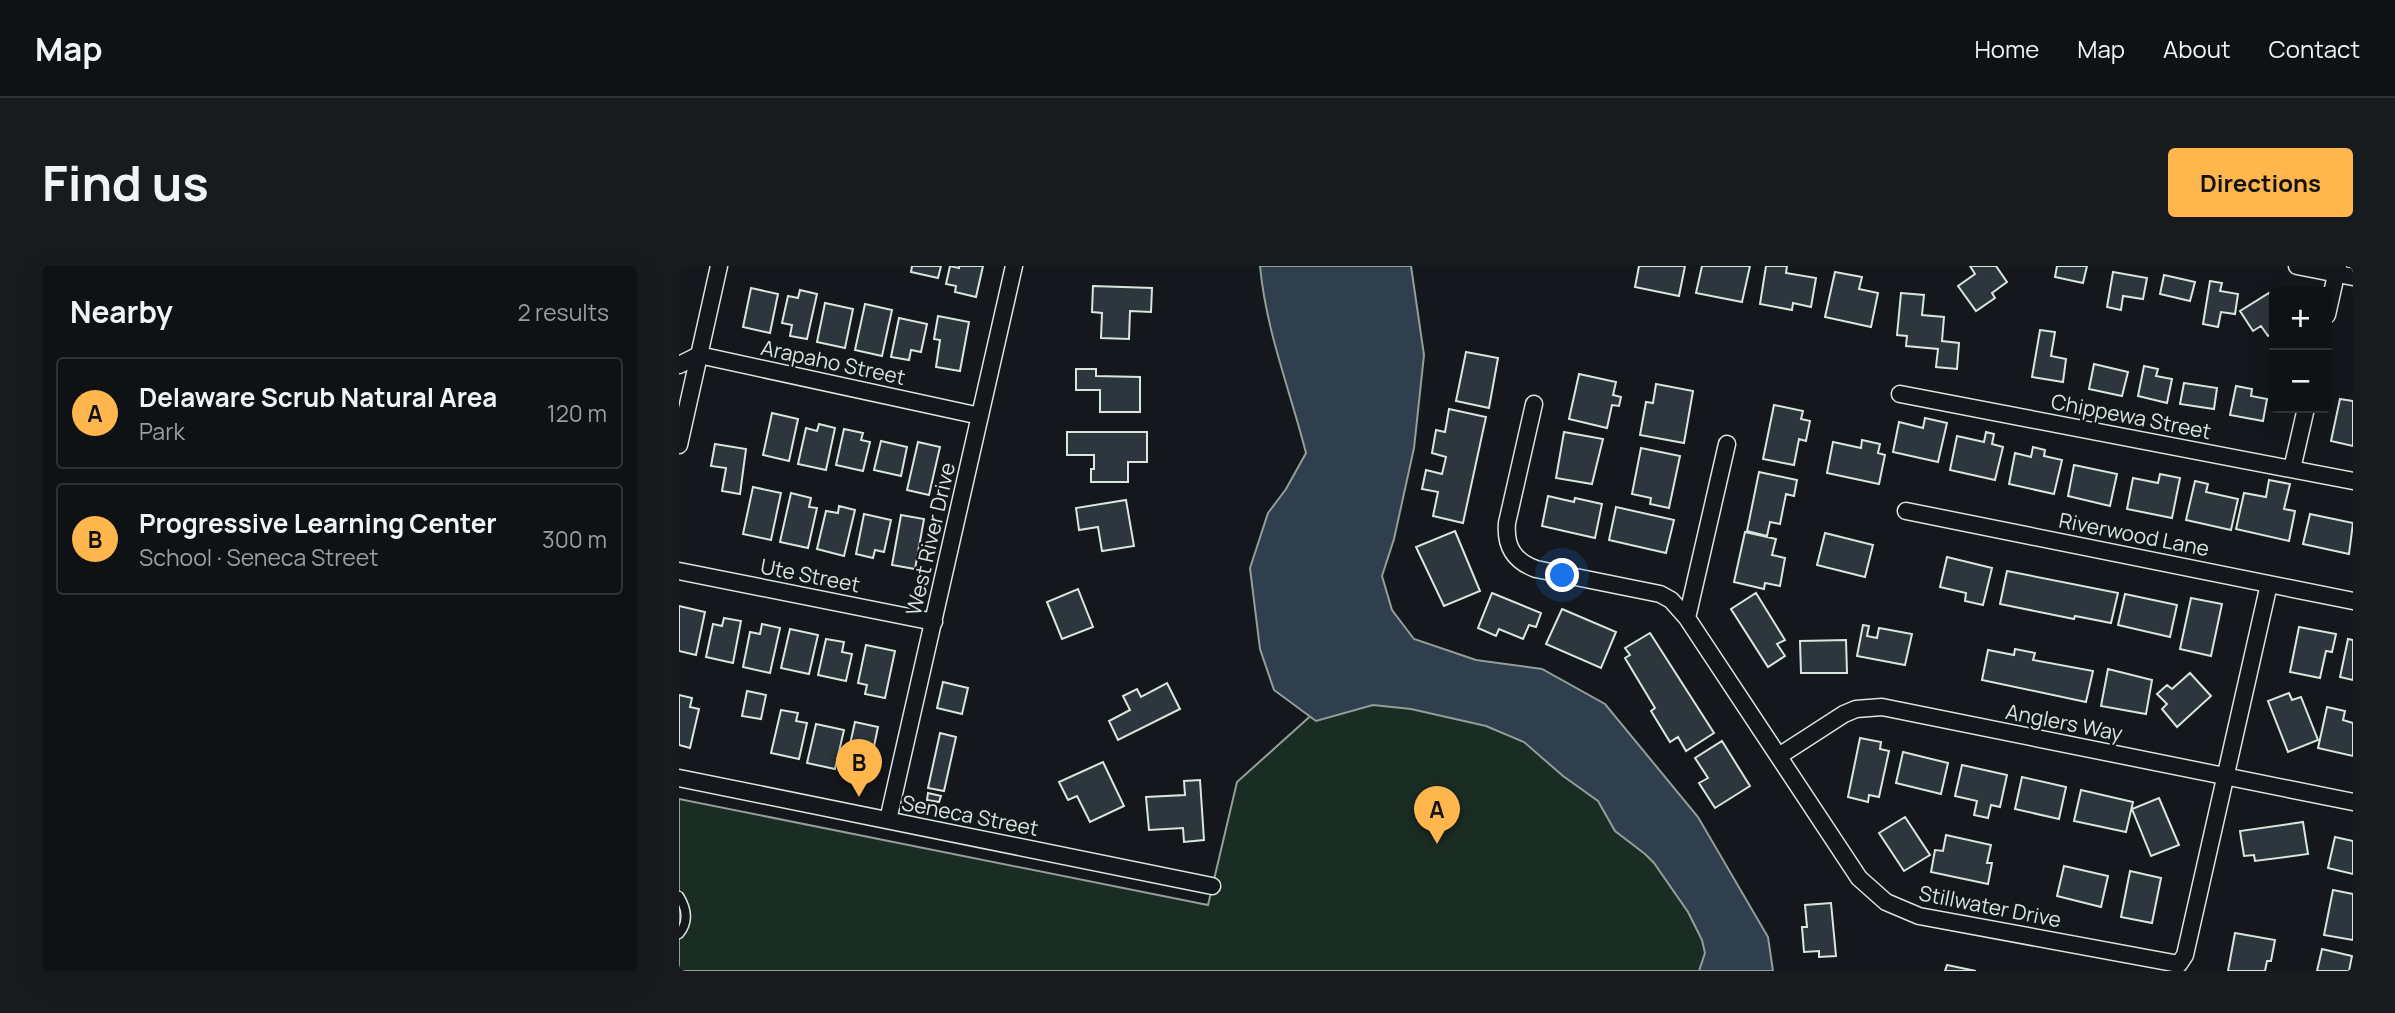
<!DOCTYPE html>
<meta charset="utf-8">
<style>
:root{--surface:#0f1215;--page:#181b1e;--text:#f1f3f6;--muted:#9b9ea0;--line:#2f3234;--accent:#ffb74d}
body{margin:0;font-family:Manrope,sans-serif;background:var(--page);color:var(--text)}
.controls{position:absolute;right:21px;top:21px;display:grid;overflow:hidden;border-radius:7px;box-shadow:0 7px 28px #0002}
.controls button{width:63px;height:63px;display:grid;place-items:center;padding:0;border:0;border-bottom:2px solid var(--line);background:var(--surface);color:var(--text);font:35px sans-serif}
.you{position:absolute;left:884px;top:310px;width:24px;height:24px;margin:-18px;border:5px solid #fff;border-radius:50%;background:#1a73e8;box-shadow:0 0 0 10px #1a73e833}
.badge{display:grid;place-items:center;width:46px;height:46px;border-radius:50%;background:var(--accent);color:#111;font-size:23px;font-weight:700}
.pin{position:absolute;translate:-50% -58px;filter:drop-shadow(0 2px 4px #0008)}
.pin::after{content:'';position:absolute;top:37px;width:24px;height:21px;background:inherit;clip-path:polygon(0 0,100% 0,50% 100%)}
.list{margin:0;padding:0;list-style:none}
h2{display:flex;justify-content:space-between;align-items:center;height:91px;margin:0;padding:0 28px;font-size:30px}
h2 small{font-size:23px;font-weight:400;color:var(--muted)}
.list li{display:grid;grid-template-columns:46px 1fr auto;gap:21px;align-items:center;box-sizing:border-box;height:112px;margin:0 14px 14px;padding:0 14px;border:2px solid var(--line);border-radius:7px}
.list b{display:block;font-size:26px;white-space:nowrap}
.list p{margin:0;font-size:23px;white-space:nowrap;color:var(--muted)}
.list em{font-size:23px;font-style:normal;color:var(--muted)}
.map{position:relative;flex:none;width:1674px;height:705px;overflow:hidden;border-radius:7px}
header{display:flex;align-items:center;gap:42px;box-sizing:border-box;height:98px;padding:0 35px;background:var(--surface);border-bottom:2px solid var(--line)}
header strong{font-size:33px}
nav{display:flex;gap:38px;margin-inline-start:auto;font-size:24px}
.intro{display:flex;align-items:center;justify-content:space-between;box-sizing:border-box;height:168px;padding:0 42px}
h1{margin:0;font-size:49px}
.button{padding:18px 32px;border-radius:7px;background:var(--accent);color:#111;font-size:24px;font-weight:700}
main{display:flex;gap:42px;padding:0 42px}
aside{flex:1;background:var(--surface);border-radius:7px;box-shadow:0 7px 28px #0002}
.map>svg:first-child{display:block}
.green{fill:#1a2d24;stroke:#939e99;stroke-width:2}
.water{fill:#2f3f4d;stroke:#939e99;stroke-width:2}
.building{fill:#2c363c;stroke:#d8e6dc;stroke-width:2}
.lines{fill:none;stroke-linecap:round;stroke-linejoin:round}
.service-casing{stroke:#d8e6dc;stroke-width:11}
.minor-casing{stroke:#d8e6dc;stroke-width:19}
.service{stroke:#14181c;stroke-width:8}
.minor{stroke:#14181c;stroke-width:16}
.labels{text-anchor:middle;stroke-width:5;stroke-linejoin:round;paint-order:stroke}
.street-label{font-size:21px;fill:#d8e6dc;stroke:#14181c}
</style>
<header>
<strong>Map</strong>
<nav><a>Home</a><a>Map</a><a>About</a><a>Contact</a></nav>
</header>
<div class="intro"><h1>Find us</h1><a class="button">Directions</a></div>
<main>
<aside>
<h2>Nearby<small>2 results</small></h2>
<ul class="list">
<li><span class="badge">A</span><div><b>Delaware Scrub Natural Area</b><p>Park</p></div><em>120 m</em></li>
<li><span class="badge">B</span><div><b>Progressive Learning Center</b><p>School · Seneca Street</p></div><em>300 m</em></li>
</ul>
</aside>
<div class="map">
<svg width="1674" height="705" viewBox="0 0 1674 705">
<rect width="100%" height="100%" fill="#14181c"/>
<path class="green" d="M736,434L843,458L941,546L1076,705H0V533L529,639L558,516L647,436Z"/>
<path class="water" d="M581,0H732L745,89L735,182L715,273L703,310L713,344L735,373L797,394L863,403L926,438L1019,551L1089,671L1094,705H1020L1026,687L1023,674L1009,646L975,597L966,588L936,565L919,535L884,510L845,476L807,460L732,443L694,439L637,455L595,424L581,383L571,302L589,247L607,223L627,187C611,124 587,65 581,0Z"/>
<path class="building" d="M233,0H262L259,12L232,6Z
M271,0L280,2V0H304L297,31L276,26L277,20L267,18Z
M960,0H1006L1000,30L956,21Z
M1023,0H1071L1063,36L1017,27Z
M1087,0H1108L1107,7L1137,12L1132,41L1114,37L1113,44L1081,38Z
M1291,0H1317L1328,16L1313,27L1316,32L1297,45L1279,20L1296,8Z
M1378,0H1408L1404,17L1376,11Z
M1156,6L1183,11L1180,23L1199,27L1192,61L1146,51Z
M1434,6L1468,12L1464,33L1444,30L1442,44L1428,41Z
M1485,9L1516,16L1511,35L1481,28Z
M1531,15L1543,17L1541,25L1559,28L1556,48L1542,46L1539,61L1524,58Z
M414,20L473,22L472,46L451,45L450,73L422,72L423,47L413,46Z
M72,22L99,28L91,67L64,61Z
M121,24L138,28L128,73L111,70L113,59L103,57L109,30L119,32Z
M1222,27L1245,29L1243,49L1265,51L1263,75L1280,77L1278,103L1257,101L1259,83L1227,80L1228,70L1218,69Z
M1590,27L1595,35V66L1589,70L1582,60L1574,65L1561,45Z
M146,37L174,43L166,82L138,76Z
M186,38L213,44L203,90L176,84Z
M259,50L290,56L281,105L257,101L261,74L255,73Z
M220,52L248,58L242,86L232,84L230,94L212,91Z
M1361,64L1376,66L1372,90L1387,93L1384,116L1353,111Z
M787,86L819,92L810,142L777,135Z
M1415,98L1449,106L1443,130L1410,123Z
M1465,100L1479,103L1477,110L1493,113L1488,137L1459,130Z
M397,103H417V110L461,111V146H421V124H397Z
M900,108L937,116L934,129L942,131L940,140L933,139L928,162L890,153Z
M1505,117L1538,122L1535,143L1501,138Z
M977,118L1014,125L1005,177L961,169L967,136L974,137Z
M1557,120L1573,123L1572,130L1588,133L1584,155L1551,149Z
M1661,133L1674,135V180L1652,175Z
M1095,139L1124,145L1122,153L1131,155L1127,175L1120,173L1115,199L1084,193Z
M770,143L807,151L784,257L754,250L759,226L743,223L747,204L763,208L767,191L753,187L757,164L766,166Z
M93,147L119,153L110,195L84,189Z
M1246,152L1268,157L1259,196L1214,186L1220,156L1244,162Z
M140,158L156,162L147,204L119,198L127,162L138,165Z
M165,163L184,167L182,174L191,176L184,205L157,199Z
M388,166H468V196H449V216H412V203H415V189H388Z
M885,166L924,173L913,218L877,212Z
M1307,166L1315,168L1313,178L1324,181L1316,214L1271,204L1278,170L1305,176Z
M1183,174L1201,178L1199,187L1206,189L1200,218L1148,207L1154,176L1182,182Z
M202,175L228,181L222,210L195,204Z
M239,176L261,181L250,229L228,224Z
M36,178L67,183L61,228L43,225L47,202L32,200Z
M1354,181L1366,184L1365,190L1383,194L1375,228L1330,218L1336,187L1352,191Z
M962,182L1001,190L990,242L971,238L972,232L953,228Z
M1395,199L1438,208L1431,240L1389,230Z
M1080,206L1118,214L1115,230L1107,228L1101,258L1091,256L1088,270L1068,265Z
M1481,208L1501,212L1493,252L1448,243L1454,212L1479,217Z
M1590,214L1611,218L1605,243L1616,245L1610,275L1557,263L1565,227L1587,231Z
M1516,215L1529,218L1527,226L1559,233L1552,264L1507,254Z
M74,221L102,227L92,274L64,268Z
M112,227L132,232L130,241L138,242L129,282L101,276Z
M869,230L895,236L896,232L923,238L916,272L863,260Z
M447,234L455,280L423,285L419,261L400,264L397,242Z
M160,240L176,244L165,290L138,283L147,245L159,247Z
M937,241L995,254L987,287L930,274Z
M185,248L212,254L205,286L196,284L194,292L177,288Z
M1631,248L1674,257L1670,288L1624,278Z
M222,249L245,253L236,303L213,299Z
M776,265L801,325L765,340L737,281Z
M1066,266L1097,273L1093,289L1106,292L1101,320L1086,317L1085,323L1055,316Z
M1146,267L1194,279L1186,311L1138,299Z
M1268,291L1313,302L1304,339L1286,335L1287,327L1261,321Z
M1328,305L1439,327L1432,357L1396,350L1395,353L1321,338Z
M399,323L414,361L383,373L368,336Z
M813,327L862,347L857,361L850,359L844,373L820,363L817,370L799,362Z
M1077,327L1106,374L1098,378L1106,390L1089,401L1052,343Z
M1446,328L1498,339L1491,371L1439,359Z
M1512,332L1543,338L1532,390L1501,383Z
M0,340L26,346L17,389L0,385Z
M883,343L937,366L922,402L867,378Z
M45,352L62,355L54,397L27,391L34,358L43,360Z
M83,358L101,362L91,407L64,401L71,366L81,368Z
M1184,359L1190,360L1188,370L1198,372L1200,362L1233,368L1226,399L1178,390Z
M1620,361L1657,368L1653,386L1647,385L1641,412L1611,406Z
M111,363L139,369L130,408L102,402Z
M971,367L1035,467L1007,485L999,471L991,476L972,445L976,442L946,392L951,389L946,382Z
M147,373L165,376L163,386L173,388L167,415L139,409Z
M1669,373L1674,374V414L1661,411Z
M1167,374L1168,407H1122L1121,375Z
M187,379L216,385L206,432L186,428L188,419L179,417Z
M1336,383L1356,387L1354,394L1414,405L1407,436L1303,414L1309,384L1335,389Z
M1429,403L1473,414L1467,448L1422,440Z
M1511,407L1532,430L1498,461L1483,443L1488,438L1478,428L1488,419L1493,423Z
M264,416L289,422L283,448L258,442Z
M488,417L501,443L439,474L430,455L451,444L444,430L458,423L462,431Z
M68,425L87,429L82,453L63,450Z
M1610,427L1613,434L1622,431L1639,474L1609,486L1589,435Z
M0,429L13,432L11,441L20,443L11,482L0,479Z
M1648,441L1666,445L1664,454L1674,457V490L1639,482Z
M102,444L119,447L117,455L128,457L120,493L92,487Z
M176,456L199,461L189,509L165,505Z
M137,458L165,464L156,503L128,497Z
M261,467L277,471L265,525L249,522Z
M1181,472L1202,476L1201,483L1210,485L1200,531L1190,529L1189,536L1169,531Z
M1043,475L1071,520L1036,542L1020,517L1029,512L1016,492Z
M1224,486L1269,497L1262,528L1217,517Z
M424,496L445,540L411,556L398,530L389,534L380,516Z
M1283,499L1328,509L1321,541L1312,539L1309,552L1295,549L1298,535L1276,530Z
M1343,511L1387,521L1380,553L1336,543Z
M521,514L525,574L505,576L504,562L470,564L467,531L506,529L505,515Z
M1402,524L1454,536L1447,566L1395,555Z
M249,527L262,530L260,536L248,534Z
M1480,532L1500,579L1472,590L1453,543Z
M1226,551L1251,589L1225,605L1200,567Z
M1624,556L1629,588L1576,595L1575,589L1565,590L1561,565Z
M1267,569L1312,579L1308,597H1313L1309,618L1252,606L1256,584L1264,585Z
M1656,571L1674,575V608L1649,602Z
M1385,600L1429,610L1422,641L1378,630Z
M1451,605L1482,612L1473,657L1442,651Z
M1654,624L1674,628V674L1645,669Z
M1152,637L1157,690L1140,691V685L1125,686L1123,661H1128L1126,639Z
M1556,667L1596,674L1592,695H1588L1586,705H1549Z
M1643,683L1673,690L1670,705H1638Z
M1268,699L1297,705H1266Z"/>
<g class="lines">
<defs>
<path id="service" d="M0,630C8,643 10,656 0,668"/>
<path id="minor" d="M1618,0L1674,11
M1648,49L1659,0
M0,99L20,89L301,150
M1221,128L1674,215
M855,138L828,257C826,281 835,295 857,303L981,328L992,334L1008,352L1180,612L1207,636L1240,650L1500,698L1506,689L1590,318
M0,179L40,0
M1613,203L1627,142
M1227,245L1674,335
M0,305L255,356
M1008,352L1048,178
M1100,490L1165,448L1177,443L1203,441L1674,536
M0,512L533,620
M209,554L335,0"/>
</defs>
<use href="#service" class="service-casing"/>
<use href="#minor" class="minor-casing"/>
<use href="#service" class="service"/>
<use href="#minor" class="minor"/>
</g>
<g class="labels">
<g class="street-label">
<text transform="translate(154 97) rotate(12)" y="7">Arapaho Street</text>
<text transform="translate(1452 151) rotate(11)" y="7">Chippewa Street</text>
<text transform="translate(1455 269) rotate(11)" y="7">Riverwood Lane</text>
<text transform="translate(252 273) rotate(-77)" y="7">West River Drive</text>
<text transform="translate(131 310) rotate(11)" y="7">Ute Street</text>
<text transform="translate(1385 457) rotate(11)" y="7">Anglers Way</text>
<text transform="translate(291 550) rotate(11)" y="7">Seneca Street</text>
<text transform="translate(1311 641) rotate(11)" y="7">Stillwater Drive</text>
</g>
</g>
</svg>
<div class="controls">
<button>+</button>
<button>−</button>
</div>
<div class="you"></div>
<div class="pin badge" style="left:758px;top:578px">A</div>
<div class="pin badge" style="left:180px;top:531px">B</div>
</div>
</main>
